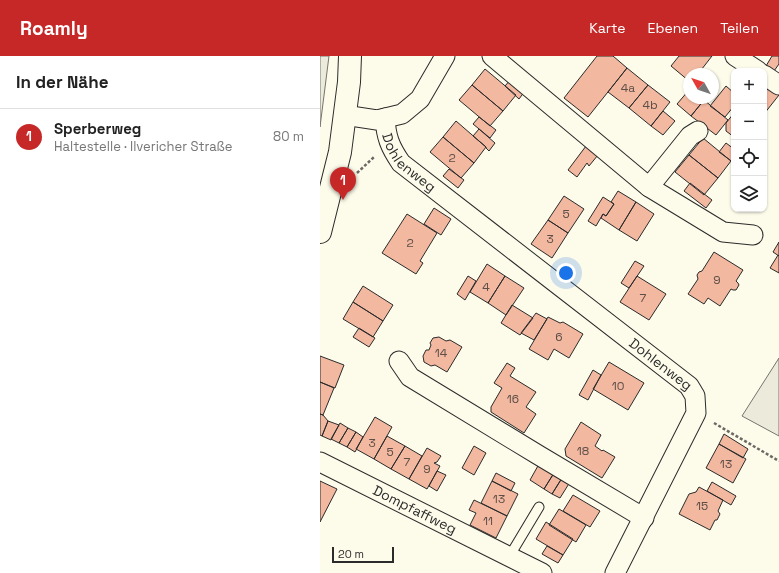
<!DOCTYPE html>
<html lang="de">
<meta charset="utf-8">
<style>
:root{--surface:#fff;--page:#f6f6f6;--text:#222;--muted:#767676;--line:#e0e0e0;--accent:#c62828}
body{margin:0;font-family:"Space Grotesk",sans-serif;background:var(--page);color:var(--text)}
.controls{position:absolute;right:12px;top:12px;display:grid;overflow:hidden;border-radius:8px;box-shadow:0 1px 3px #0004}
.controls button{width:36px;height:36px;display:grid;place-items:center;padding:0;border:0;border-bottom:1px solid var(--line);background:var(--surface);color:var(--text);font:20px sans-serif}
.compass{position:absolute;left:363px;top:12px;width:36px;height:36px;border-radius:50%;background:var(--surface);box-shadow:0 1px 3px #0004;rotate:310deg}
.scale{position:absolute;left:12px;bottom:10px;width:62px;box-sizing:border-box;padding-left:4px;border:2px solid #2b2b2b;border-top:0;font-size:11px;line-height:14px;white-space:nowrap;color:#2b2b2b;-webkit-text-stroke:3px #fdfbea;paint-order:stroke}
.you{position:absolute;left:246px;top:217px;width:14px;height:14px;margin:-10px;border:3px solid #fff;border-radius:50%;background:#1a73e8;box-shadow:0 0 0 6px #1a73e833}
.badge{display:grid;place-items:center;width:26px;height:26px;border-radius:50%;background:var(--accent);color:#fff;font-size:13px;font-weight:700}
.pin{position:absolute;translate:-50% -33px;filter:drop-shadow(0 1px 2px #0008)}
.pin::after{content:'';position:absolute;top:21px;width:14px;height:12px;background:inherit;clip-path:polygon(0 0,100% 0,50% 100%)}
.list{margin:0;padding:0;list-style:none}
h2{display:flex;justify-content:space-between;align-items:center;height:52px;margin:0;padding:0 16px;font-size:17px}
h2 small{font-size:13px;font-weight:400;color:var(--muted)}
.list li{display:grid;grid-template-columns:26px 1fr auto;gap:12px;align-items:center;box-sizing:border-box;height:56px;padding:0 16px;border-top:1px solid var(--line)}
.list b{display:block;font-size:15px;white-space:nowrap}
.list p{margin:0;font-size:13px;white-space:nowrap;color:var(--muted)}
.list em{font-size:13px;font-style:normal;color:var(--muted)}
.icon{flex:none;width:22px;height:22px;fill:none;stroke:currentColor;stroke-width:2;stroke-linecap:round;stroke-linejoin:round}
.map{position:relative;flex:none;width:459px;height:517px;overflow:hidden}
header{display:flex;align-items:center;gap:24px;box-sizing:border-box;height:56px;padding:0 20px;background:var(--accent);color:#fff}
header strong{font-size:19px}
nav{display:flex;gap:22px;margin-inline-start:auto;font-size:14px}
main{display:flex}
aside{flex:1;background:var(--surface)}
.map>svg:first-child{display:block}
.green{fill:#ecebdb;stroke:#74746e}
.building{fill:#f2b8a0;stroke:#2b2b2b}
.lines{fill:none;stroke-linecap:round;stroke-linejoin:round}
.service-casing{stroke:#2b2b2b;stroke-width:11}
.minor-casing{stroke:#2b2b2b;stroke-width:21}
.tertiary-casing{stroke:#2b2b2b;stroke-width:24}
.path{stroke:#6a6964;stroke-width:2.5;stroke-dasharray:3 2;stroke-linecap:butt}
.service{stroke:#fdfbea;stroke-width:9}
.minor{stroke:#fdfbea;stroke-width:19}
.tertiary{stroke:#fdfbea;stroke-width:22}
.labels{text-anchor:middle;stroke-width:3;stroke-linejoin:round;paint-order:stroke}
.number-label{font-size:12px;fill:#5d4e48}
.street-label{font-size:14px;fill:#2b2b2b;stroke:#fdfbea}
</style>
<header>
<strong>Roamly</strong>
<nav><a>Karte</a><a>Ebenen</a><a>Teilen</a></nav>
</header>
<main>
<aside>
<h2>In der Nähe<small></small></h2>
<ul class="list">
<li><span class="badge">1</span><div><b>Sperberweg</b><p>Haltestelle · Ilvericher Straße</p></div><em>80 m</em></li>
</ul>
</aside>
<div class="map">
<svg width="459" height="517" viewBox="0 0 459 517">
<rect width="100%" height="100%" fill="#fdfbea"/>
<path class="green" d="M0,0H9L0,71Z
M459,302V380L422,360Z"/>
<path class="building" d="M277,0H293L307,12L268,61L244,42Z
M359,0H392L378,18H369V25L351,10Z
M452,0H459V8L454,15L446,10Z
M307,12L328,29L309,52L288,36Z
M165,13L196,39L183,55L152,29Z
M191,23L205,35L199,43L185,30Z
M444,25L459,36V39L444,58Z
M152,29L183,55L170,70L139,44Z
M328,29L350,46L331,70L309,52Z
M406,30L414,37V50L405,61L390,50Z
M369,34V42H381L384,44L371,60L357,48Z
M384,44L408,64L396,79L371,60Z
M343,55L355,65L343,79L331,70Z
M414,57V81L406,75V67Z
M159,61L176,74L170,82L153,68Z
M136,65L166,91L154,107L123,81Z
M159,73L175,87L169,95L166,92V91L153,80Z
M123,81L154,107L141,122L110,96Z
M383,82L411,105L398,122L369,99Z
M406,87L414,93V107L399,96Z
M266,90L278,99L269,110L267,107L257,121L248,114Z
M369,99L398,122L384,139L355,116Z
M129,113L144,124L138,132L123,120Z
M370,127L392,144L386,152L364,135Z
M298,135L316,146L299,174L281,162L283,158L286,160L294,148L291,146Z
M244,140L264,153L248,177L228,164Z
M283,141L294,148L286,160L283,158L276,170L268,165Z
M316,146L334,158L317,185L299,174Z
M114,152L131,163L121,179L104,168Z
M87,158L117,177L100,205L103,207L96,218L62,197Z
M228,164L248,177L232,202L211,188Z
M459,186V200L453,196Z
M394,196L423,214L416,225L418,227L419,229L416,234H413L411,233L400,250L388,242L384,248L368,238L378,223L377,219L379,216L382,215Z
M458,199L459,200V217L450,212Z
M315,205L324,210L309,232L301,227Z
M167,208L185,220L168,247L150,236Z
M148,220L156,225L145,244L137,238Z
M185,220L204,232L186,259L168,247Z
M317,220L346,238L329,264L300,246Z
M43,230L73,249L63,265L33,246Z
M33,246L63,265L53,281L23,263Z
M192,249L213,262L200,279L181,267Z
M216,257L227,263L214,284L201,277Z
M228,261L240,267L243,266L263,278L249,302L234,293L228,304L209,293Z
M39,272L55,282L49,291L33,281Z
M119,281L126,285L130,284L142,291L127,316L115,309L111,310L104,306L103,300L106,294H109L111,289L110,287L113,282Z
M0,300L24,309L15,332L0,326Z
M289,306L324,327L308,354L273,333Z
M187,307L195,312L190,320L216,336L206,351L216,358L204,377L171,356V351L182,332L174,327Z
M273,314L281,319L268,344L259,339Z
M0,326L14,332L3,359L0,358Z
M0,358L3,359L8,365L2,380L0,379Z
M55,361L72,371L54,403L36,393Z
M8,365L19,369L11,384L2,380Z
M261,366L281,379L275,390L282,395L283,394L295,401L282,422L246,400L245,393Z
M20,367L28,372L19,387L11,383Z
M28,372L36,376L27,391L19,387Z
M36,376L43,381L35,396L27,391Z
M404,378L428,393L423,402L399,388Z
M67,380L85,390L71,413L54,403Z
M399,388L426,403L413,427L386,412Z
M85,390L102,400L89,423L71,413Z
M154,390L166,397L154,419L142,412Z
M107,392L121,400L117,406L114,407L120,410L107,433L89,423Z
M219,408L234,417L224,433L210,424Z
M117,415L126,419L117,435L109,430Z
M176,417L195,427L191,435L172,425Z
M234,417L242,422L232,438L224,433Z
M242,422L250,426L240,442L232,438Z
M0,425L17,433L0,466Z
M172,425L198,438L187,460L161,447Z
M392,426L416,440L411,449L387,435Z
M379,431L403,444L398,455L400,458L397,464H395L390,474L359,458L369,438L376,436Z
M253,439L280,455L270,471L243,455Z
M154,444L187,460L176,482L150,469L156,457L149,454Z
M239,453L266,469L256,486L229,469Z
M226,466L253,483L243,499L216,483Z
M227,490L243,499L238,507L222,498Z"/>
<g class="lines">
<defs>
<path id="service" d="M189,501L219,451"/>
<g id="minor">
<path d="M172,0L329,131L370,80L378,75"/>
<path d="M415,0L438,15"/>
<path d="M444,19L459,29"/>
<path d="M24,59L57,64L82,58L100,43L125,0"/>
<path id="s1" d="M65,62C66,81 70,91 81,107L369,330L375,340L376,357L295,517"/>
<path d="M329,131L403,176L433,179"/>
<path d="M79,305L90,321L220,400L324,462"/>
<path id="s2" d="M0,406L222,517"/>
</g>
<path id="tertiary" d="M0,176L20,96L29,26L30,0"/>
</defs>
<use href="#service" class="service-casing"/>
<use href="#minor" class="minor-casing"/>
<use href="#tertiary" class="tertiary-casing"/>
<path class="path" d="M37,117L54,101
M394,367L459,405"/>
<use href="#service" class="service"/>
<use href="#minor" class="minor"/>
<use href="#tertiary" class="tertiary"/>
</g>
<g class="labels">
<g class="number-label">
<text x="308" y="36">4a</text>
<text x="330" y="53">4b</text>
<text x="132" y="106">2</text>
<text x="246" y="162">5</text>
<text x="230" y="187">3</text>
<text x="90" y="191">2</text>
<text x="397" y="228">9</text>
<text x="166" y="235">4</text>
<text x="323" y="246">7</text>
<text x="239" y="285">6</text>
<text x="121" y="301">14</text>
<text x="298" y="334">10</text>
<text x="193" y="347">16</text>
<text x="52" y="391">3</text>
<text x="263" y="399">18</text>
<text x="70" y="400">5</text>
<text x="87" y="410">7</text>
<text x="406" y="412">13</text>
<text x="107" y="417">9</text>
<text x="179" y="447">13</text>
<text x="382" y="454">15</text>
<text x="168" y="469">11</text>
</g>
<g class="street-label">
<text dy="5" stroke="none"><textPath href="#s1" startOffset="53">Dohlenweg</textPath></text>
<text dy="5" stroke="none"><textPath href="#s1" startOffset="377">Dohlenweg</textPath></text>
<text dy="5" stroke="none"><textPath href="#s2" startOffset="106">Dompfaffweg</textPath></text>
</g>
</g>
</svg>
<div class="controls">
<button>+</button>
<button>−</button>
<button><svg class="icon" aria-label="locate" viewBox="0 0 24 24"><circle cx="12" cy="12" r="6"/><path d="M12 2v4M12 18v4M2 12h4M18 12h4"/></svg></button>
<button><svg class="icon" aria-label="layers" viewBox="0 0 24 24"><path d="M12 4l9 5-9 5-9-5zM3 14l9 5 9-5"/></svg></button>
</div>
<svg class="compass" viewBox="-18 -18 36 36"><path d="M0-13l5 13h-10z" fill="#e53935"/><path d="M0 13l5-13h-10z" fill="#767676"/></svg>
<div class="scale">20 m</div>
<div class="you"></div>
<div class="pin badge" style="left:23px;top:144px">1</div>
</div>
</main>
